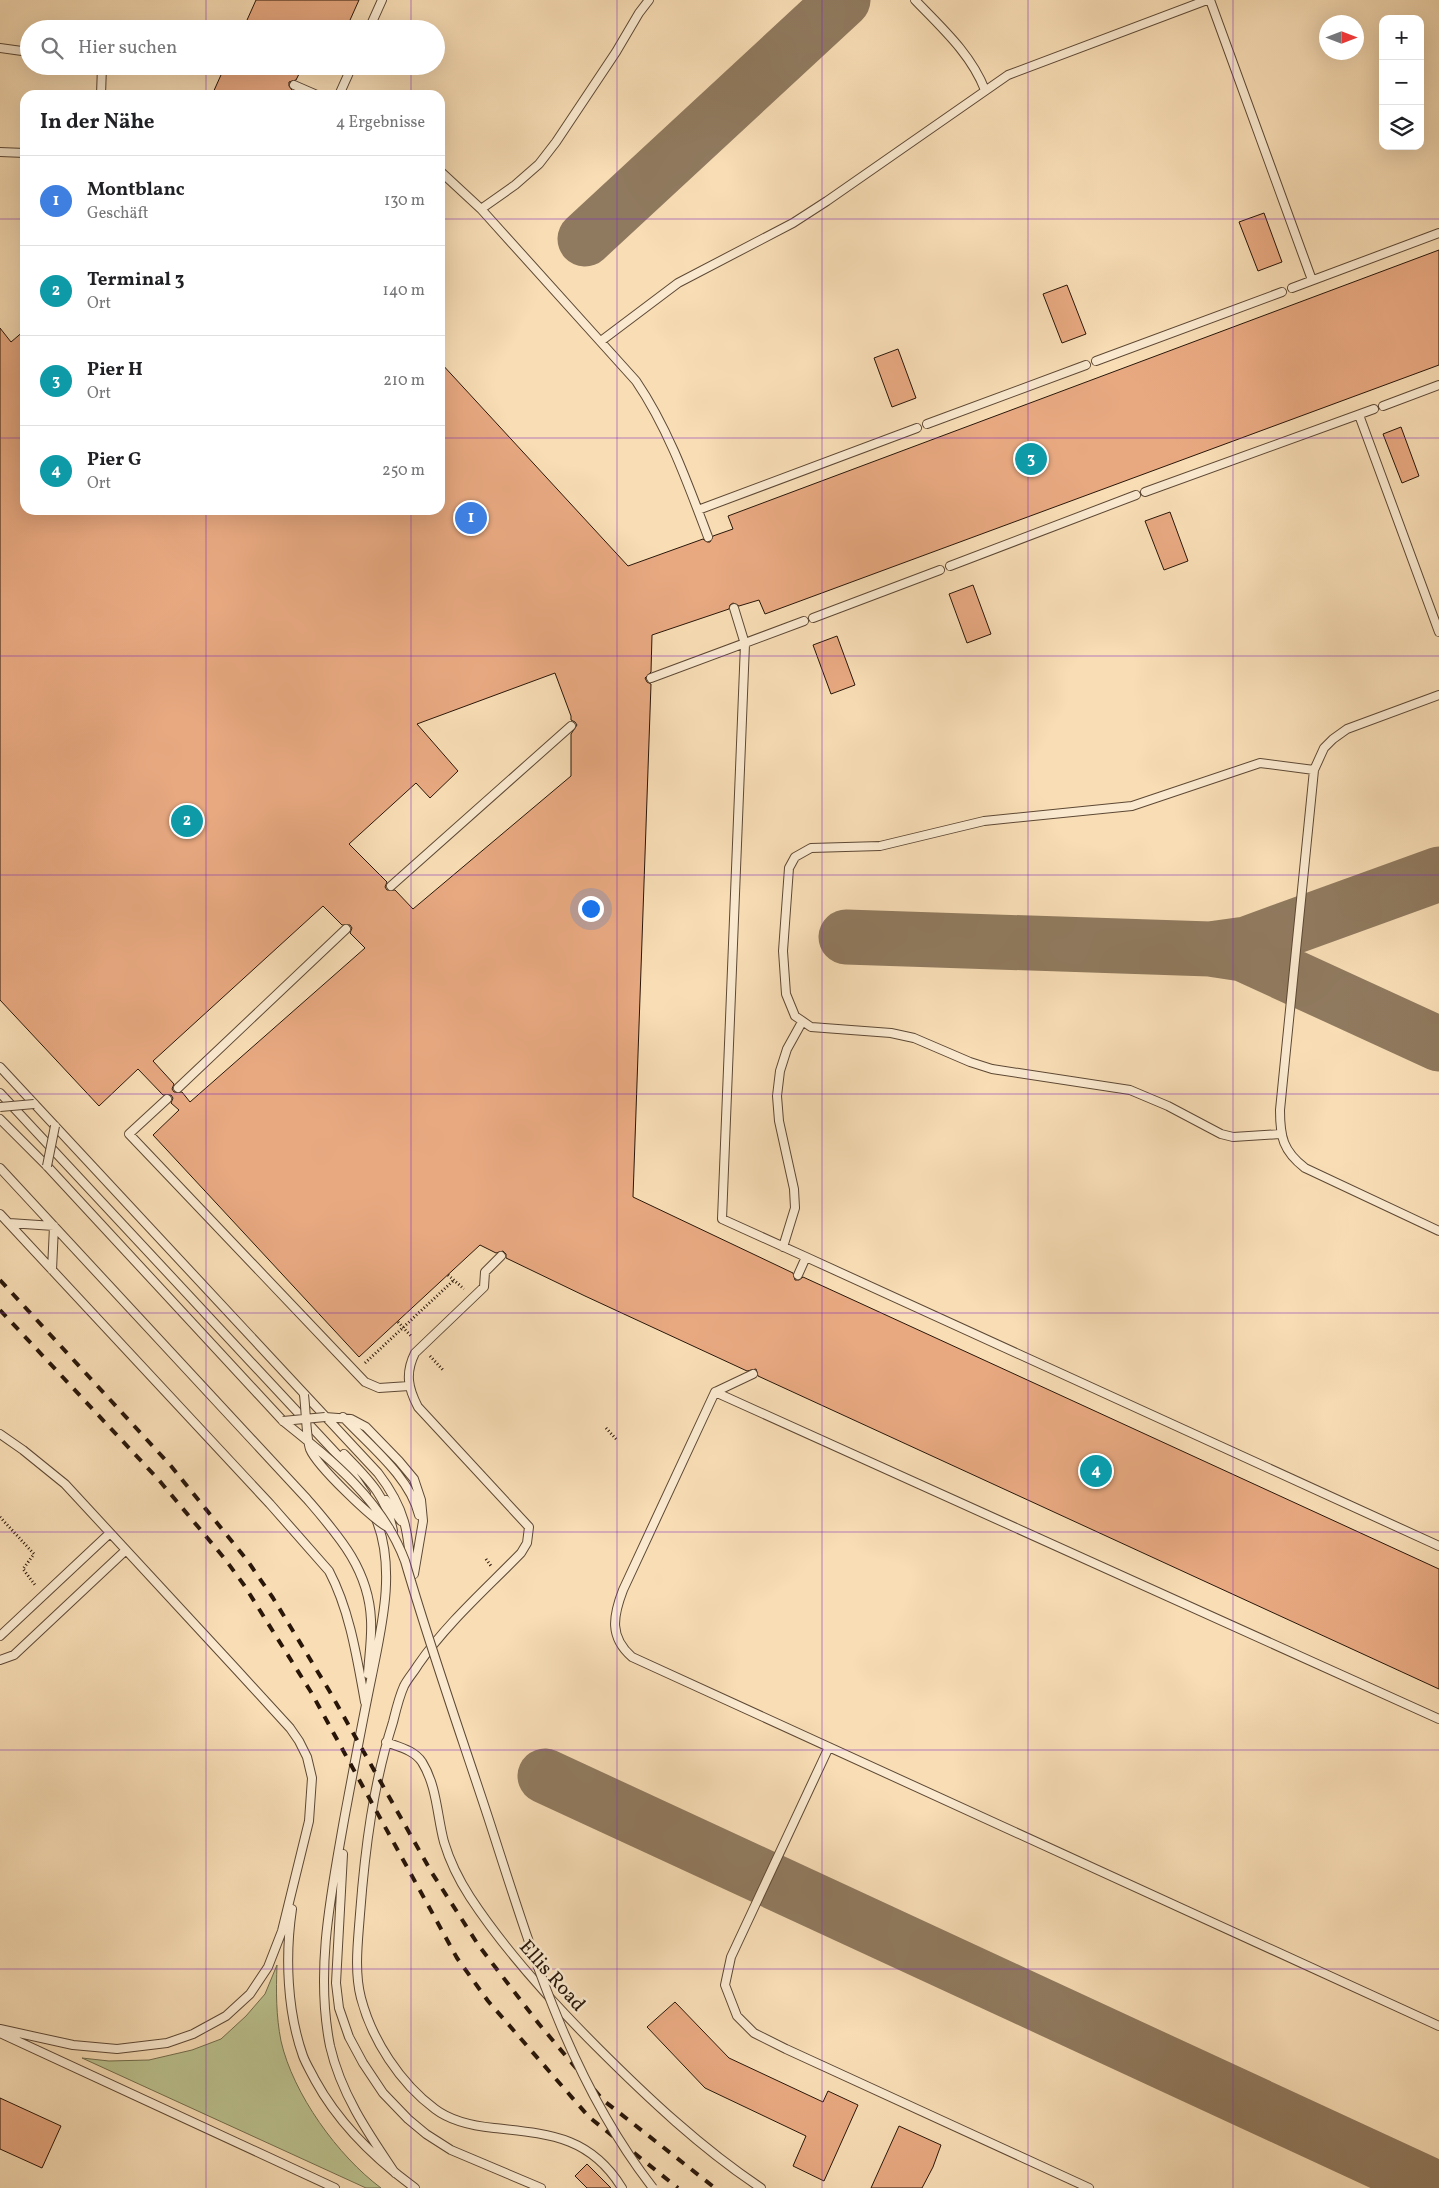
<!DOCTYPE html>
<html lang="de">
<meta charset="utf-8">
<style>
:root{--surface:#fff;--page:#f2f2f2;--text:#202124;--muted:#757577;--line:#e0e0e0;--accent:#1a73e8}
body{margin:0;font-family:Vollkorn,serif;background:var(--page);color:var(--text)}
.controls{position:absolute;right:15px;top:15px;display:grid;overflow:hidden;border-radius:10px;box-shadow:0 5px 20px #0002}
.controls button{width:45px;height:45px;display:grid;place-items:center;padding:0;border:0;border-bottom:1px solid var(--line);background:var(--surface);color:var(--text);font:25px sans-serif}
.compass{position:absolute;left:1319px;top:15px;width:45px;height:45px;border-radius:50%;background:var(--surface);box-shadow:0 5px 20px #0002;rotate:90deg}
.you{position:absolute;left:590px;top:908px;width:18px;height:18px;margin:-12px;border:4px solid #fff;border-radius:50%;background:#1a73e8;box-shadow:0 0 0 8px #1a73e833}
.badge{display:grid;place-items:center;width:32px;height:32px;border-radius:50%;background:var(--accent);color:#fff;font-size:16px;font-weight:700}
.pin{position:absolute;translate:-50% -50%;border:2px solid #fff;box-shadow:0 1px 5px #0006}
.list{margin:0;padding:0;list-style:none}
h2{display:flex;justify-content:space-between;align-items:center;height:65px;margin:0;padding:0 20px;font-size:21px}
h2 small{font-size:16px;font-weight:400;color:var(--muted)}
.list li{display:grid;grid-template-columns:32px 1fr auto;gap:15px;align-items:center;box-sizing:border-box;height:90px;padding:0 20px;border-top:1px solid var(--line)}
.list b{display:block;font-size:19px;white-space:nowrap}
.list p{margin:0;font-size:16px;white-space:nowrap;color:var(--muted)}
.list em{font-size:16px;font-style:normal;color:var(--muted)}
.icon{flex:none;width:28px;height:28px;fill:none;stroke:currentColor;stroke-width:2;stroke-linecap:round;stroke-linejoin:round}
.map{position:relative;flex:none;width:1439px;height:2188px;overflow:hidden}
.search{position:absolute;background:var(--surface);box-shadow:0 5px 20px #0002;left:20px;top:20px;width:425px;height:55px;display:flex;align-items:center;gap:12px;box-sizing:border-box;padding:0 18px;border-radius:28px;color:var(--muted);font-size:19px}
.panel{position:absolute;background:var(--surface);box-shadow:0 5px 20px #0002;left:20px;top:90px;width:425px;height:425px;border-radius:15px}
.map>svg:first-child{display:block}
.green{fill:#bbc28f;stroke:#726c4c}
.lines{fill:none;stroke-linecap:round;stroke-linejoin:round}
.taxiway{stroke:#907a5f;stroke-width:55}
.building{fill:#e8a981;stroke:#291609;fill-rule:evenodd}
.lane-casing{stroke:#5d4834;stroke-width:10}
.path{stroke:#291609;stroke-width:3;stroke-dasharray:1 2.5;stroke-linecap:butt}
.lane{stroke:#fae9cf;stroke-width:8}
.rail{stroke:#291609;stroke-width:4;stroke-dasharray:9 9;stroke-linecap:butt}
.lane-bridge-casing{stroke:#5d4834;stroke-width:10;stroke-linecap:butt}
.lane-bridge{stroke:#fae9cf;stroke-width:8}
.grid{fill:none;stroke:#7b2cbf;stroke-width:1;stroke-opacity:0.55}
.labels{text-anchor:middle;stroke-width:5;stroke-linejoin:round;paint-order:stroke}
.street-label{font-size:20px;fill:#291609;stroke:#fae9cf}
</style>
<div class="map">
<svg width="1439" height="2188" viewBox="0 0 1439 2188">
<rect width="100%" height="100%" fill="#f8ddb5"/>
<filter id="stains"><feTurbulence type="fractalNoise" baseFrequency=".004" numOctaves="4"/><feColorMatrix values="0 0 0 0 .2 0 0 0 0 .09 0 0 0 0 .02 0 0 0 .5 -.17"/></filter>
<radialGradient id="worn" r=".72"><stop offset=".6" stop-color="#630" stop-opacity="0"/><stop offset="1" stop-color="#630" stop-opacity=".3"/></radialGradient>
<path class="green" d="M277,1965C276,1991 276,2016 281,2041C293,2094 338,2156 381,2188H366L82,2058L109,2061L149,2060L192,2050L221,2039L246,2016L265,1994Z"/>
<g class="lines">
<path class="taxiway" d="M585,239L843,0
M846,937L1210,949L1243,954L1439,1044
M1210,949L1246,944L1439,874
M545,1776L1436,2188"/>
</g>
<path class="building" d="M256,0H359L346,29H243Z
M225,66H303L296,80L289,82V86L292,90L289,95H212Z
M1264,213L1282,262L1258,271L1239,222Z
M1439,250V365L765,614L759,600L739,606L733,603L730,605L729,609L652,635L651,672L645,678L647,682L651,684L633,1197L793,1273L795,1280H799L803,1277L1439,1569V1689L758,1376L756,1369L747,1371L585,1296L506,1258V1254L503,1251L496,1253L480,1245L359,1357L153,1135L179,1110L171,1103L173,1098L171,1095H163L138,1069L99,1106L0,1000V328L11,342L25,330V510H440V362L628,566L703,539L707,542H710L713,536L733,529L728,516ZM555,673L571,716V720L575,722L577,725L571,734V776L413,909L395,890H387L385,887L387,882L349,844L416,783L430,798L458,771L417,724ZM323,906L342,925H350L352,928L350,933L365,948L190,1102L182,1092H174L172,1089L174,1084L153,1061Z
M1067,285L1086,334L1062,343L1043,294Z
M898,349L916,398L892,407L874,358Z
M1401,427L1419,476L1402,483L1383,434Z
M1170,512L1188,561L1164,570L1145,521Z
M973,585L991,634L967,643L949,594Z
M837,636L855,685L831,694L813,645Z
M675,2002L729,2058L823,2102L828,2091L858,2105L824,2181L793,2166L806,2136L705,2088L647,2027Z
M0,2098L61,2126L42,2168L0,2149Z
M899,2126L941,2145L933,2167L922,2188H871Z
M587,2164L611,2188H587L575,2176Z"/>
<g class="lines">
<defs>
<path id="lane" d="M915,0C942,28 971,54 985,90
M1210,0L1312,280
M369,29L382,0
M0,48L29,52
M294,85L317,95
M101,95L102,66
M339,95L352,66
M0,152L25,153
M440,171L481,209L636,381C668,428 688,484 708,537
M481,209L515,185L539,164L556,142L616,52L639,13L649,0
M1292,288L1439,233
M601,341L678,283L793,223L827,201L1008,75L1207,0
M1096,361L1282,292
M1383,406L1439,385
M1359,415L1439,632
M927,424L1086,365
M1145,492L1374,409
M698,510L917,428
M950,566L1136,495
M734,608L745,644L722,1219L806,1257L798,1275
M813,618L940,570
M651,678L804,621
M1439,695L1347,729L1333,739L1324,748L1314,770L1280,1110C1280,1137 1283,1151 1305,1168L1439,1231
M391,886L571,726
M0,1067L378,1473C405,1508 409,1532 411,1576
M178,1088L346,929
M0,1093L345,1463L366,1494
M167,1099L129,1134L365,1382L379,1388L409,1386
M0,1119L47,1166L283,1421
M1280,1134L1233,1137L1221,1134L1168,1106L1130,1090L992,1069L970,1062L914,1038L891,1033L811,1027L795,1016L786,994L783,951L789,868L795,857L811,848L880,846L984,821L1132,806L1260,763L1314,770
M0,1168L307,1499C338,1535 369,1569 371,1620C372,1638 369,1656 368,1674
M0,1214L270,1504L329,1571C350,1611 357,1658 365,1702
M9,1223L54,1226L52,1270
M783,1247L795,1208L794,1189L779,1121L777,1096L780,1071L787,1049L802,1022
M501,1256L485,1272L484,1287L415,1353C405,1373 408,1388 418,1407L529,1527L527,1543L521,1553C486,1589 447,1623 418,1665C414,1672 408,1678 404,1686C399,1697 396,1710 393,1722C373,1785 365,1849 360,1914C358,1941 354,1971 361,1998C372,2040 400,2083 435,2109C452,2122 474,2126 494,2128C549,2134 590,2136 622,2188
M806,1257L1439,1546
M753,1374L715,1392L623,1590C613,1616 609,1637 632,1657L1439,2026
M715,1392L1439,1719
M325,1417L351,1419L366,1427L399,1461L414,1479L421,1500L423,1521L414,1574
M343,1417C369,1445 410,1477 419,1515
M0,1434L23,1450L65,1484L236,1669L290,1728L299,1741L307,1757L312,1778L309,1821L282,1931L268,1967L250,1994L226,2016L193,2034L167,2043L117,2049L73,2045L0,2029
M344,1454C368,1479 386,1495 393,1531
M386,1500L401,1521
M376,1519C396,1568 382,1625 372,1675C362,1723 353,1772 344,1820C331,1894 315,1971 330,2046C341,2094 368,2133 395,2173
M0,1636L110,1533
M0,1660L14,1655L126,1550
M386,1742C399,1747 414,1750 422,1762C437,1786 437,1816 444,1842C450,1862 459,1880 470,1897C506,1952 551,2001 597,2047C648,2098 701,2148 761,2188
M829,1747L731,1957L725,1985L737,2016L754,2033L786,2049L1089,2188
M343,1854L336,1983L339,2008L349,2037L363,2063L383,2093L408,2119L426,2134L451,2150L541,2188
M292,1909C285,1956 287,2011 303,2056C306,2064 311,2072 315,2080C339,2124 374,2158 415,2188
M0,2033L335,2188"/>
</defs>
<use href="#lane" class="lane-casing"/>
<path class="path" d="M448,1275L464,1289
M398,1322L412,1337
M430,1356L443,1370
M365,1363L454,1280
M606,1428L617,1440
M0,1517L34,1554L23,1569L35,1585
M486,1559L491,1566"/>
<use href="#lane" class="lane"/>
<path class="rail" d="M0,1280L171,1466L247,1560L273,1598L330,1692L432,1873L479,1946L539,2024L603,2100L715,2188
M0,1310L158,1479L225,1559L244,1585L311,1692L457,1958L488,2001L589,2117L678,2188"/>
<defs>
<path id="lane-bridge" d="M0,1107L34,1104
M47,1166L55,1126
M304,1395C306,1410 306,1437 310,1449C317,1466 372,1519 389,1528
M283,1421C333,1461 382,1500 405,1561C430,1647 460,1732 488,1817C530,1946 568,2079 653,2188
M283,1421L325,1417"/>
</defs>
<use href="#lane-bridge" class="lane-bridge-casing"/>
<use href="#lane-bridge" class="lane-bridge"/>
</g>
<path class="grid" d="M206,0V29M411,0V29M617,0V2188M822,0V2188M1028,0V2188M1233,0V2188M206,66V95M411,66V95M0,219H25M440,219H1439M0,438H25M440,438H1439M206,510V2188M411,510V2188M0,656H1439M0,875H1439M0,1094H1439M0,1313H1439M0,1532H1439M0,1750H1439M0,1969H1439"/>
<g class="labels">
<g class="street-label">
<text transform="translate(553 1975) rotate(48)" y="7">Ellis Road</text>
</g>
</g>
<rect width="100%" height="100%" filter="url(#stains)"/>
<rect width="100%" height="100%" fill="url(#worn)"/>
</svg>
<div class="controls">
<button>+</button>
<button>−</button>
<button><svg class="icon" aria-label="layers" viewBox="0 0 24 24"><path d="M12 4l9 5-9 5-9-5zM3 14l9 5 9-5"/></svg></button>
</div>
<svg class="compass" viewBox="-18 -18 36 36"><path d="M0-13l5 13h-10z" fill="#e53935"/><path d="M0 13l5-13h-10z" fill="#757577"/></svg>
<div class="you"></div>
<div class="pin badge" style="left:471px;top:518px;background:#3f7fe0">1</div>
<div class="pin badge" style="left:187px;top:821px;background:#0f9aa8">2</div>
<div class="pin badge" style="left:1031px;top:459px;background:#0f9aa8">3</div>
<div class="pin badge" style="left:1096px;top:1471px;background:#0f9aa8">4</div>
<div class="search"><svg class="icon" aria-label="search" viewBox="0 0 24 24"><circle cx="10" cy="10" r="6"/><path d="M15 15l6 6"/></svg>Hier suchen</div>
<section class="panel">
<h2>In der Nähe<small>4 Ergebnisse</small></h2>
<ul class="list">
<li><span class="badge" style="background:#3f7fe0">1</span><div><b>Montblanc</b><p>Geschäft</p></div><em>130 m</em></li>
<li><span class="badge" style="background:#0f9aa8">2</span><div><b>Terminal 3</b><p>Ort</p></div><em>140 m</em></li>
<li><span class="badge" style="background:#0f9aa8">3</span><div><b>Pier H</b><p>Ort</p></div><em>210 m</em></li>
<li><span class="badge" style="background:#0f9aa8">4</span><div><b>Pier G</b><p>Ort</p></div><em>250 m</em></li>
</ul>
</section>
</div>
